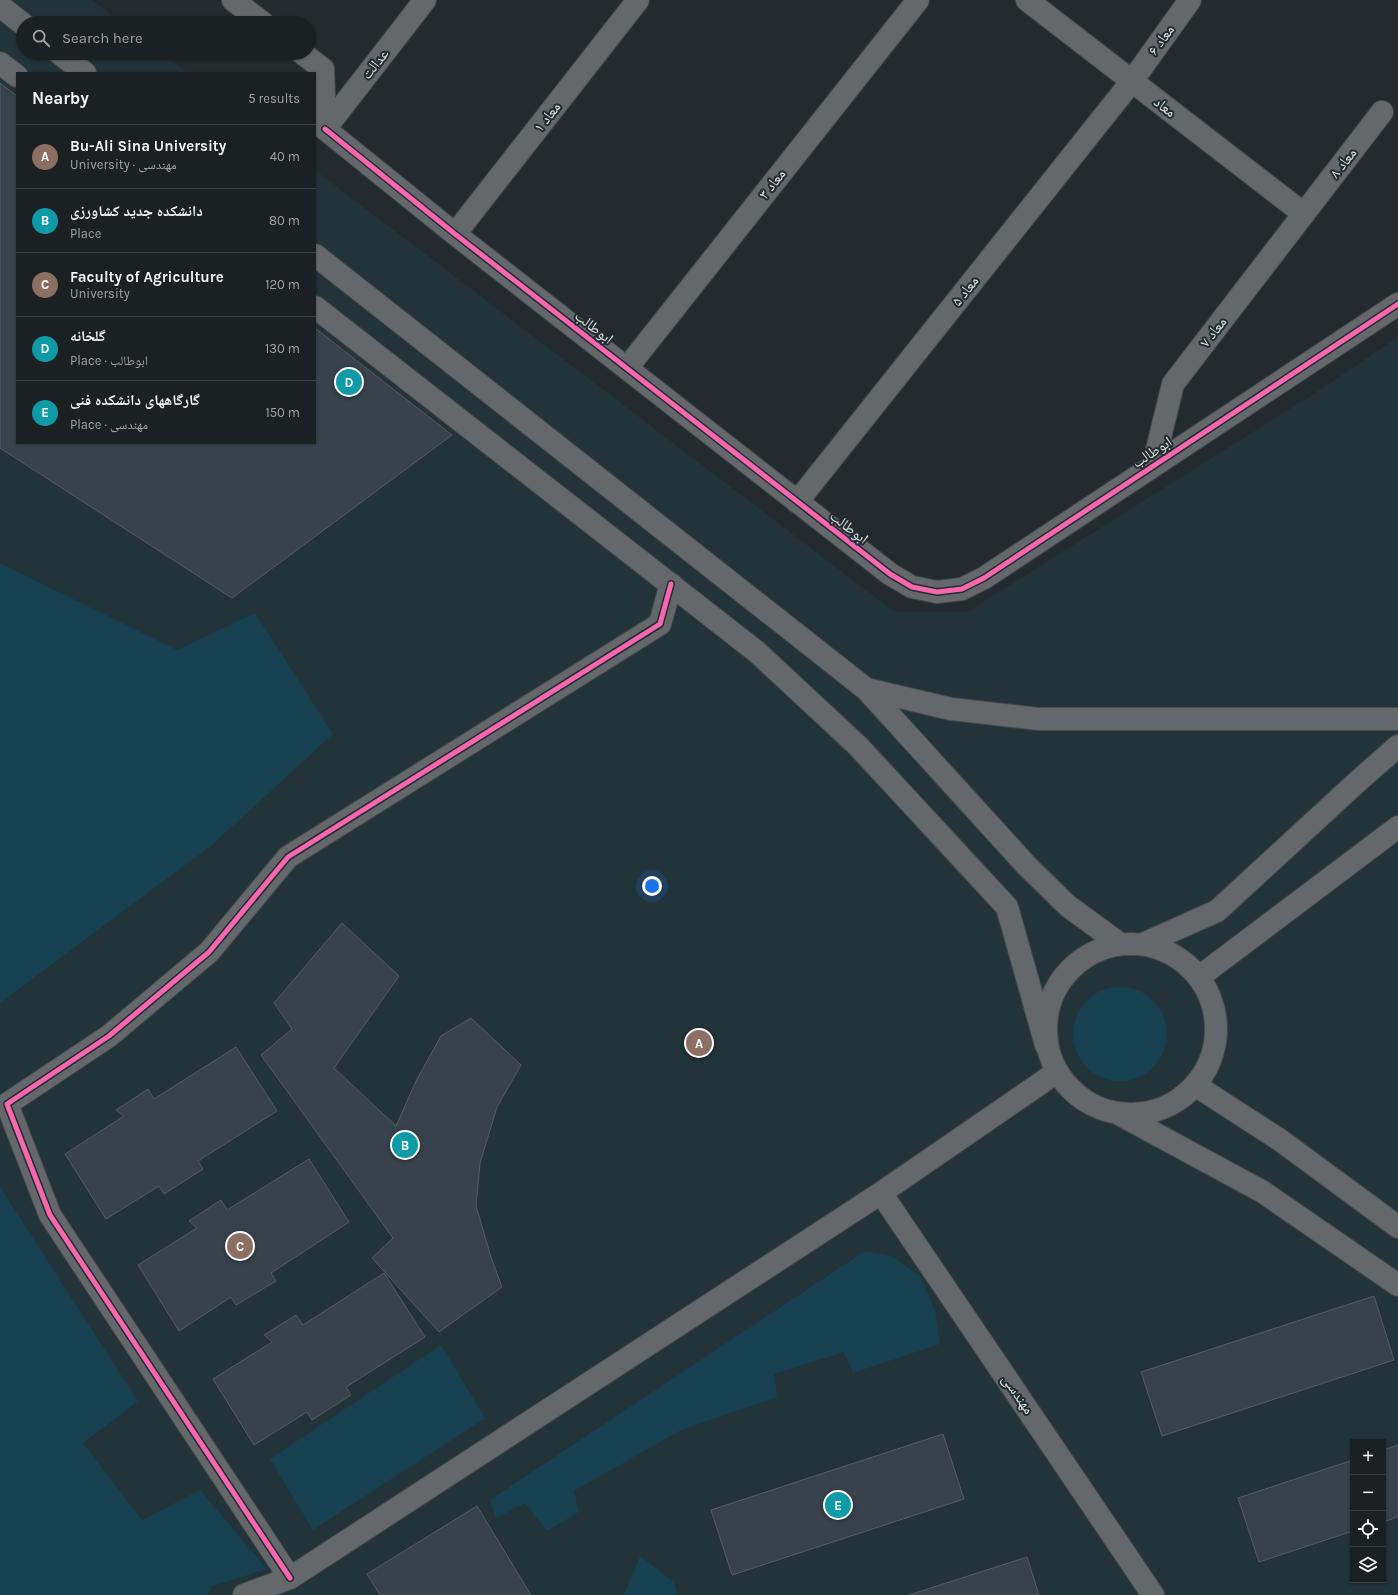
<!DOCTYPE html>
<meta charset="utf-8">
<style>
:root{--surface:#1b2022;--page:#282d2f;--text:#f1f3f6;--muted:#a0a3a5;--line:#393e40;--accent:#9ba3a6}
body{margin:0;font-family:Karla,"Noto Naskh Arabic",sans-serif;background:var(--page);color:var(--text)}
.controls{position:absolute;right:12px;bottom:12px;display:grid;overflow:hidden;border-radius:0px;box-shadow:0 1px 3px #0004}
.controls button{width:36px;height:36px;display:grid;place-items:center;padding:0;border:0;border-bottom:1px solid var(--line);background:var(--surface);color:var(--text);font:20px sans-serif}
.you{position:absolute;left:652px;top:886px;width:14px;height:14px;margin:-10px;border:3px solid #fff;border-radius:50%;background:#1a73e8;box-shadow:0 0 0 6px #1a73e833}
.badge{display:grid;place-items:center;width:26px;height:26px;border-radius:50%;background:var(--accent);color:#fff;font-size:13px;font-weight:700}
.pin{position:absolute;translate:-50% -50%;border:2px solid #fff;box-shadow:0 1px 4px #0006}
.list{margin:0;padding:0;list-style:none}
h2{display:flex;justify-content:space-between;align-items:center;height:52px;margin:0;padding:0 16px;font-size:17px}
h2 small{font-size:13px;font-weight:400;color:var(--muted)}
.list li{display:grid;grid-template-columns:26px 1fr auto;gap:12px;align-items:center;box-sizing:border-box;height:64px;padding:0 16px;border-top:1px solid var(--line)}
.list b{display:block;font-size:15px;white-space:nowrap}
.list p{margin:0;font-size:13px;white-space:nowrap;color:var(--muted)}
.list em{font-size:13px;font-style:normal;color:var(--muted)}
.icon{flex:none;width:22px;height:22px;fill:none;stroke:currentColor;stroke-width:2;stroke-linecap:round;stroke-linejoin:round}
.map{position:relative;flex:none;width:1398px;height:1595px;overflow:hidden}
.search{position:absolute;background:var(--surface);box-shadow:0 1px 3px #0004;left:16px;top:16px;width:300px;height:44px;display:flex;align-items:center;gap:10px;box-sizing:border-box;padding:0 14px;border-radius:22px;color:var(--muted);font-size:15px}
.panel{position:absolute;background:var(--surface);box-shadow:0 1px 3px #0004;left:16px;top:72px;width:300px;height:372px;border-radius:0px}
.map>svg:first-child{display:block}
.built{fill:#22333a;fill-rule:evenodd}
.green{fill:#174151}
.building{fill:#37424d;stroke:#575c5f}
.lines{fill:none;stroke-linecap:round;stroke-linejoin:round}
.minor-casing{stroke:#43494c;stroke-width:24}
.minor{stroke:#64686a;stroke-width:22}
.cycleway-casing{stroke:#212c31;stroke-width:8}
.cycleway{stroke:#f766af;stroke-width:5}
.labels{text-anchor:middle;stroke-width:4;stroke-linejoin:round;paint-order:stroke}
.street-label{font-size:15px;fill:#dbe3e6;stroke:#212c31}
</style>
<div class="map">
<svg width="1398" height="1595" viewBox="0 0 1398 1595">
<rect width="100%" height="100%" fill="#242b2e"/>
<path class="built" d="M0,0H92L122,23H23V53H162L188,73H17V443H315V170L895,612H967L1315,393L1398,337V1595H0ZM1353,1442H1383V1580H1353Z"/>
<path class="green" d="M0,563L177,650L255,613L333,734L212,845L0,1003Z
M1073 1034a47 47 0 1 1 94 0a47 47 0 1 1-94 0Z
M0,1187L138,1401L83,1443L142,1520L200,1490L267,1569L212,1586L208,1595H0Z
M865,1251L891,1256L920,1276L935,1310L940,1344L853,1373L844,1352L774,1374L777,1397L681,1430L574,1491L579,1512L547,1531L525,1503L496,1518L490,1500Z
M441,1345L485,1418L313,1530L270,1459Z
M640,1556L674,1582L677,1595H624Z"/>
<path class="building" d="M0,83L17,96V443H315V328L452,435L232,598L0,448Z
M342,923L399,976L334,1068L396,1126L417,1079L441,1036L471,1018L521,1065L497,1107L480,1163L476,1206L491,1257L502,1287L439,1332L372,1258L393,1238L261,1055L292,1029L274,1003Z
M236,1047L277,1111L198,1161L203,1169L164,1194L159,1186L106,1219L65,1154L124,1116L116,1110L148,1089L154,1099Z
M309,1159L349,1222L271,1273L276,1281L236,1305L231,1297L179,1331L138,1265L197,1228L189,1221L221,1200L227,1210Z
M384,1273L425,1337L346,1387L351,1395L312,1420L307,1412L254,1445L213,1379L272,1342L264,1335L296,1315L303,1325Z
M1374,1296L1394,1360L1162,1436L1141,1372Z
M943,1434L964,1499L732,1575L711,1510Z
M1398,1445V1517L1383,1522V1450Z
M1353,1460V1531L1259,1562L1238,1498Z
M477,1506L531,1595H380L367,1574Z
M1027,1557L1039,1595H909Z"/>
<g class="lines">
<defs>
<path id="minor" d="M233,0L263,23
M1027,0L1304,214
M0,6L23,24
M59,53L85,73
M302,53L323,69L325,129
M0,63L17,76
M325,129L455,234L890,574L912,587L937,592L962,589L984,578L1398,304
M325,129L425,0
M455,234L638,0
M315,255L866,689L1027,866L1068,906L1120,944
M315,307L757,652L858,746L1007,907L1046,1045
M627,368L918,0
M1153,466L1173,384L1382,112
M797,502L1132,81L1190,0
M866,689L951,709L1039,719H1398
M1143,944L1217,911L1356,783L1398,746
M1046 1029a85 85 0 1 1 170 0a85 85 0 1 1-170 0Z
M1199,977L1398,827
M1195,1085L1280,1140L1398,1227
M1119,1114L1263,1192L1398,1285
M881,1193L1153,1595
M290,1578L50,1215L7,1104L109,1036L209,952L288,857L660,624L671,584
M244,1595L290,1578L881,1193L1057,1072"/>
</defs>
<use href="#minor" class="minor-casing"/>
<use href="#minor" class="minor"/>
<defs>
<path id="cycleway" d="M325,129L455,234L890,574L912,587L937,592L962,589L984,578L1398,304
M290,1578L50,1215L7,1104L109,1036L209,952L288,857L660,624L671,584"/>
</defs>
<use href="#cycleway" class="cycleway-casing"/>
<use href="#cycleway" class="cycleway"/>
</g>
<g class="labels">
<g class="street-label">
<text transform="translate(1161 40) rotate(-54)" y="5">معاد ۶</text>
<text transform="translate(375 64) rotate(-52)" y="5">عدالت</text>
<text transform="translate(1165 107) rotate(38)" y="5">معاد</text>
<text transform="translate(547 117) rotate(-52)" y="5">معاد ۱</text>
<text transform="translate(1343 163) rotate(-52)" y="5">معاد ۸</text>
<text transform="translate(772 184) rotate(-52)" y="5">معاد ۳</text>
<text transform="translate(965 291) rotate(-52)" y="5">معاد ۵</text>
<text transform="translate(594 327) rotate(38)" y="5">ابوطالب</text>
<text transform="translate(1213 332) rotate(-52)" y="5">معاد ۷</text>
<text transform="translate(1152 452) rotate(-33)" y="5">ابوطالب</text>
<text transform="translate(849 527) rotate(38)" y="5">ابوطالب</text>
<text transform="translate(1018 1394) rotate(56)" y="5">مهندسی</text>
</g>
</g>
</svg>
<div class="controls">
<button>+</button>
<button>−</button>
<button><svg class="icon" aria-label="locate" viewBox="0 0 24 24"><circle cx="12" cy="12" r="6"/><path d="M12 2v4M12 18v4M2 12h4M18 12h4"/></svg></button>
<button><svg class="icon" aria-label="layers" viewBox="0 0 24 24"><path d="M12 4l9 5-9 5-9-5zM3 14l9 5 9-5"/></svg></button>
</div>
<div class="you"></div>
<div class="pin badge" style="left:699px;top:1043px;background:#8d6e63">A</div>
<div class="pin badge" style="left:405px;top:1145px;background:#0f9aa8">B</div>
<div class="pin badge" style="left:240px;top:1246px;background:#8d6e63">C</div>
<div class="pin badge" style="left:349px;top:382px;background:#0f9aa8">D</div>
<div class="pin badge" style="left:838px;top:1505px;background:#0f9aa8">E</div>
<div class="search"><svg class="icon" aria-label="search" viewBox="0 0 24 24"><circle cx="10" cy="10" r="6"/><path d="M15 15l6 6"/></svg>Search here</div>
<section class="panel">
<h2>Nearby<small>5 results</small></h2>
<ul class="list">
<li><span class="badge" style="background:#8d6e63">A</span><div><b>Bu-Ali Sina University</b><p>University · مهندسی</p></div><em>40 m</em></li>
<li><span class="badge" style="background:#0f9aa8">B</span><div><b>دانشکده جدید کشاورزی</b><p>Place</p></div><em>80 m</em></li>
<li><span class="badge" style="background:#8d6e63">C</span><div><b>Faculty of Agriculture</b><p>University</p></div><em>120 m</em></li>
<li><span class="badge" style="background:#0f9aa8">D</span><div><b>گلخانه</b><p>Place · ابوطالب</p></div><em>130 m</em></li>
<li><span class="badge" style="background:#0f9aa8">E</span><div><b>گارگاههای دانشکده فنی</b><p>Place · مهندسی</p></div><em>150 m</em></li>
</ul>
</section>
</div>
